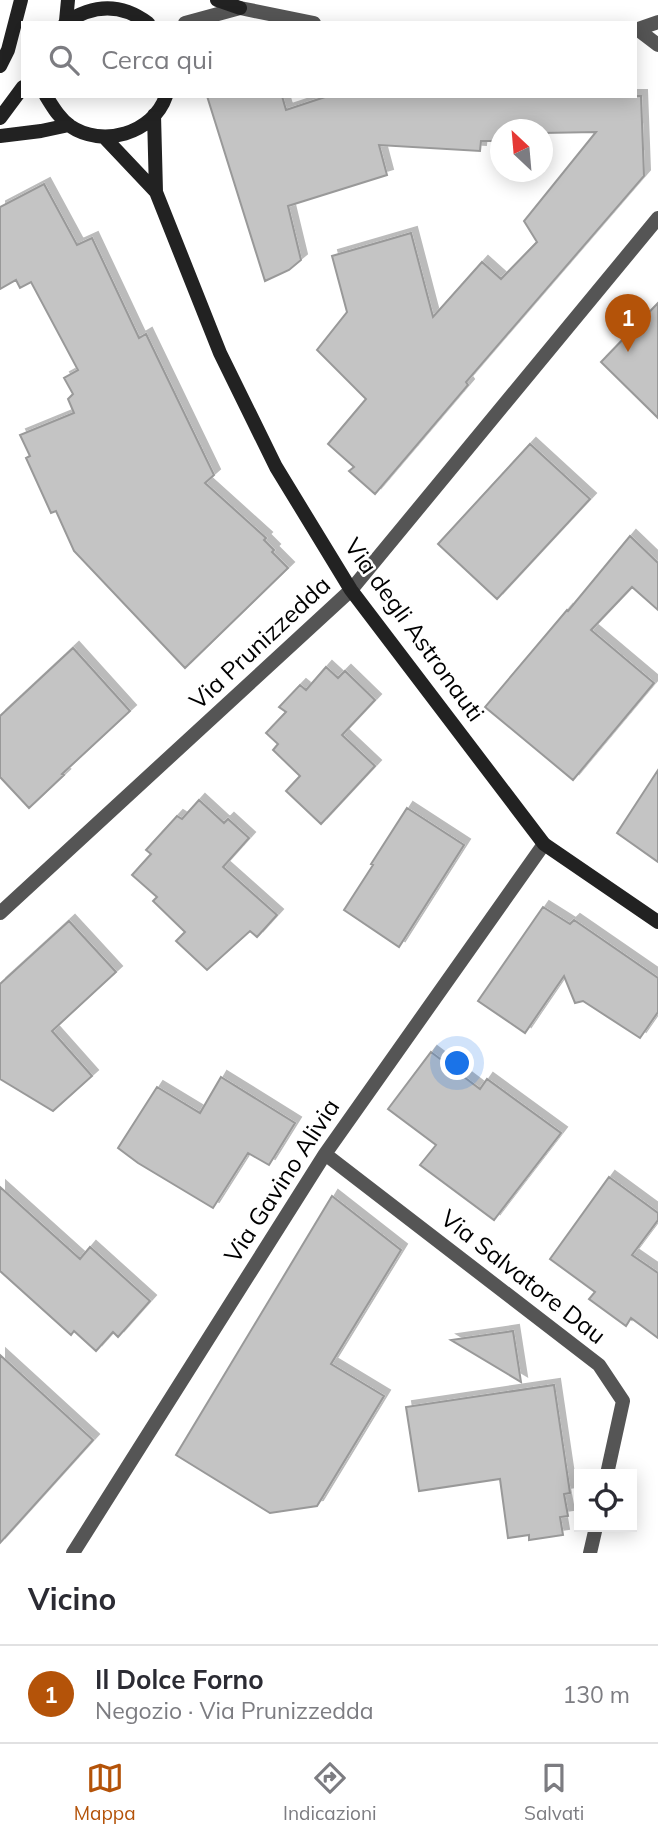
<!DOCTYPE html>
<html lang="it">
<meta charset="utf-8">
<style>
:root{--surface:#fff;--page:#f2f2f3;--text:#2b2b33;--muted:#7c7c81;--line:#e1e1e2;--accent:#b45309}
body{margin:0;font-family:Mulish,sans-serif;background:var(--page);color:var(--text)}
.controls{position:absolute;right:21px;bottom:21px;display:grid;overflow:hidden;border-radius:0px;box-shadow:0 4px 18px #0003}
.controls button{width:63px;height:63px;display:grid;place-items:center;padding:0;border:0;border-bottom:2px solid var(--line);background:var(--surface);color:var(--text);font:35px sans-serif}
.compass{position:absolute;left:490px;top:119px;width:63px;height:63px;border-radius:50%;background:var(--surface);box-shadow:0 4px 18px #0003;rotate:334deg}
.you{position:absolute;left:458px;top:1064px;width:24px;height:24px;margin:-18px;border:5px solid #fff;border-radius:50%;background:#1a73e8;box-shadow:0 0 0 10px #1a73e833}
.badge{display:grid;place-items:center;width:46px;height:46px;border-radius:50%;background:var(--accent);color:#fff;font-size:23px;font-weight:700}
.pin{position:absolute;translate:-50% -58px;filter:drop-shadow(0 2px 4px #0008)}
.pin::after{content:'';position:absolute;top:37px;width:24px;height:21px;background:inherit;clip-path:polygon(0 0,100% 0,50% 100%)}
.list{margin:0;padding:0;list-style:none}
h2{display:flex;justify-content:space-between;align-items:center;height:91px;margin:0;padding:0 28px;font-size:30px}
h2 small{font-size:23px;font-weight:400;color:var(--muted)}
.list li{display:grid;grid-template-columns:46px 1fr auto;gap:21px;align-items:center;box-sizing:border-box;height:98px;padding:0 28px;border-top:2px solid var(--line)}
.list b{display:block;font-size:26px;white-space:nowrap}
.list p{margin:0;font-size:23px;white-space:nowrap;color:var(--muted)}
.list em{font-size:23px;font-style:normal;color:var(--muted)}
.icon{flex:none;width:38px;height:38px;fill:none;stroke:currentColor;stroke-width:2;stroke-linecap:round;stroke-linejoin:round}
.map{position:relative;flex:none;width:658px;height:1553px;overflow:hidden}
.search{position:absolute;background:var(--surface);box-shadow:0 4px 18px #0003;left:21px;right:21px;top:21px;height:77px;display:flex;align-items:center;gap:18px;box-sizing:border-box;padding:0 24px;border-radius:0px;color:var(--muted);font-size:26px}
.sheet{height:189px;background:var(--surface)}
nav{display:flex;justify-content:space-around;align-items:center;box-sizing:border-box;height:98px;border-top:2px solid var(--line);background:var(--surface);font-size:19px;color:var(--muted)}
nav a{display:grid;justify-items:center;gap:4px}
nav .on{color:var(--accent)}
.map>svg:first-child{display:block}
.building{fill:#c4c4c4;stroke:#999;stroke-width:2;filter:url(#shadow)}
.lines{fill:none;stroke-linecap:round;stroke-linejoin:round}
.minor{stroke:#555;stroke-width:14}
.secondary{stroke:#222;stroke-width:14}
.labels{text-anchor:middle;stroke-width:5;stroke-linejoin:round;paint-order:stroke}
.street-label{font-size:24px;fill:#000;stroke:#fff}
</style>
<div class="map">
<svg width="658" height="1553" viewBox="0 0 658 1553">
<defs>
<filter id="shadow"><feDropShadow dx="6" dy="-6" stdDeviation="0" flood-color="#0004"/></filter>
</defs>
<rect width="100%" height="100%" fill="#fff"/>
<path class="building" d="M207,96H282L286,110L328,96H641L644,176L466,382L468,385L375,494L349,471L354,467L328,444L366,399L317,350L347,312L332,256L411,233L433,317L482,262L501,279L537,242L524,221L596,132L542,133V130H500V141H481L480,151L379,145L387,175L288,206L301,260L289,270L265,281Z
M44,184L77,245L92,238L139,338L146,334L214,475L205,483L266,538L264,540L274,550L272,552L288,568L185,668L74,551L56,511L51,513L26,458L30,456L20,435L74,413L68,399L73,394L64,378L78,370L31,282L20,288L16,280L0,289V207Z
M658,303V418L601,362Z
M530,444L590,499L497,599L438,544Z
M630,536L658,563V610L632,587L591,630L654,683L573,780L485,707L567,610L568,611Z
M73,648L130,711L62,774L64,775L29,808L0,777V716Z
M326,667L338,678L345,671L375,700L342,735L375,766L321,824L286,791L300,776L273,750L278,744L266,733L286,712L279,707L300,685L306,690Z
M658,770V862L617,833Z
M199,800L224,823L228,819L249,838L223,867L277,915L257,937L250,931L207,970L176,941L185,932L153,901L157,897L132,875L151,854L146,850L177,816L182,819Z
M407,808L464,845L399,947L344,910L373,865L371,864Z
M543,907L570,924L574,920L658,978V1012L640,1038L583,1001L575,1003L564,976L525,1033L478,1001Z
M69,921L116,972L52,1031L92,1076L53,1111L0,1079V984Z
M431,1052L480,1089L487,1079L561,1133L494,1220L420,1165L436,1145L388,1109Z
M221,1077L295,1123L269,1165L248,1153L213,1208L138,1163L118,1148L157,1087L200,1113Z
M609,1177L658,1213V1220L632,1255L658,1273V1338L631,1318L626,1326L589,1299L595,1292L550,1259Z
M0,1187L80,1259L90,1247L150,1301L118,1337L113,1332L96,1351L74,1331L71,1335L0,1271Z
M332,1196L401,1250L331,1364L384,1396L317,1506L270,1513L176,1455Z
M513,1331L521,1382L451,1340Z
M0,1355L93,1440L0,1543Z
M554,1385L570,1493L564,1494L568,1516L560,1517L563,1535L529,1540V1535L508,1538L500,1479L419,1491L406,1407Z"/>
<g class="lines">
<path class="minor" d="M185,23L240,8L314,23
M637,29L658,45
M635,30L658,22
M0,913L351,590L658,218
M325,1154L599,1365L623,1401L607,1474
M73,1553L325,1154L544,844
M590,1553L596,1527"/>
<path class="secondary" d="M217,0L240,8
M66,21L68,0
M65,23C93,4 121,3 148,23
M0,66L8,50L21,0
M46,96C53,107 59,118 70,126C102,148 153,134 166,96
M154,115L156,192L220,353L276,467L351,590L544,844L658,922
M0,118L23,87
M0,136L41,131L69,125
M104,137L156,192"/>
</g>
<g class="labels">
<g class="street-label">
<text transform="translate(414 630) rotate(54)" y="8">Via degli Astronauti</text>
<text transform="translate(260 643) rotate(-43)" y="8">Via Prunizzedda</text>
<text transform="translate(282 1181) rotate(-57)" y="8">Via Gavino Alivia</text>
<text transform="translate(523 1277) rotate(38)" y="8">Via Salvatore Dau</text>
</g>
</g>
</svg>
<div class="controls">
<button><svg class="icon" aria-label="locate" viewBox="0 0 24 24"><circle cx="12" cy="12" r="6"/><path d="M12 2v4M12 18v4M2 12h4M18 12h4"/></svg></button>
</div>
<svg class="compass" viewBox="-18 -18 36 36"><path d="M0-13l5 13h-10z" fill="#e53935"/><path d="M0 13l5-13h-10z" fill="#7c7c81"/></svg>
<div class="you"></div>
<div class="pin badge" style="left:628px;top:352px">1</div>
<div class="search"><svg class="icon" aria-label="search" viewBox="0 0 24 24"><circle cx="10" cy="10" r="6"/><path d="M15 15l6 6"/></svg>Cerca qui</div>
</div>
<section class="sheet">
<h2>Vicino<small></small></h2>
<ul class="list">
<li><span class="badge">1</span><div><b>Il Dolce Forno</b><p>Negozio · Via Prunizzedda</p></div><em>130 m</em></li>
</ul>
</section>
<nav>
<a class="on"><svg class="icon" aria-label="map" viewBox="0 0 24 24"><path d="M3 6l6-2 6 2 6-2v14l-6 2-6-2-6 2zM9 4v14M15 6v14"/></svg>Mappa</a>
<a><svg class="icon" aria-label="directions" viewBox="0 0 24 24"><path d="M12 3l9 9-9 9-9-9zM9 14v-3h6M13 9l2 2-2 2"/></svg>Indicazioni</a>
<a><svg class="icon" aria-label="saved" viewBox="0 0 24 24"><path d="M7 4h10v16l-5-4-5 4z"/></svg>Salvati</a>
</nav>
